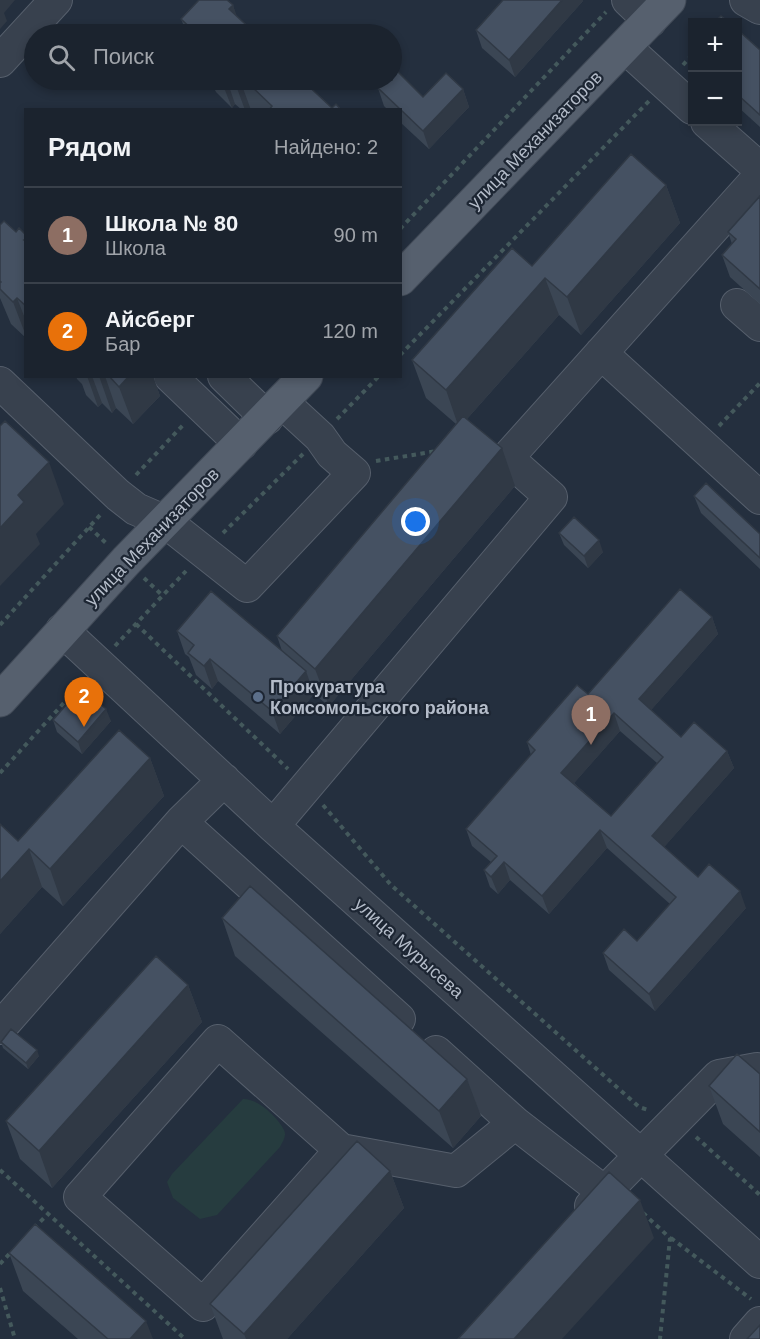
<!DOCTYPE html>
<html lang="ru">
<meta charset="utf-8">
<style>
:root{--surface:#1b232e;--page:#242b36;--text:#f1f3f6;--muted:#a0a4aa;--line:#39404a;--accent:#ea580c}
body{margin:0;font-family:Helvetica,sans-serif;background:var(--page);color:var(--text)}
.controls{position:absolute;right:18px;top:18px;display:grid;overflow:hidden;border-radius:0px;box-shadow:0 3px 9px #0003}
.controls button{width:54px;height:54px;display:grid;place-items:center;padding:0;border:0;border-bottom:2px solid var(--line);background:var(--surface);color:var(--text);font:30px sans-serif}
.you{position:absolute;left:416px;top:522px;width:21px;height:21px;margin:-15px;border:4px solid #fff;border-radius:50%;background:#1a73e8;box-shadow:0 0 0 9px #1a73e833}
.badge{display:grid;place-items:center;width:39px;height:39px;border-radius:50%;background:var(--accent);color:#fff;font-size:20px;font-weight:700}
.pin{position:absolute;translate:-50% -50px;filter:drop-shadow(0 2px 3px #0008)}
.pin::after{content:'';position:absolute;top:32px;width:21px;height:18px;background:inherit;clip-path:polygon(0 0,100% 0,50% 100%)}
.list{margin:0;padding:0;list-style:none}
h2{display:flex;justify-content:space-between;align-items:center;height:78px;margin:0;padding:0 24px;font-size:26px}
h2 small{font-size:20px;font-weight:400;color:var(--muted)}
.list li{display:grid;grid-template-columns:39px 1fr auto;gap:18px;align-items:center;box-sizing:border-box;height:96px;padding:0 24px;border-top:2px solid var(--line)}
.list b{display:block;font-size:22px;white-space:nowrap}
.list p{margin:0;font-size:20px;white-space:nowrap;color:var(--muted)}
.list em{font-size:20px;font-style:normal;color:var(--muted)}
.icon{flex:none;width:33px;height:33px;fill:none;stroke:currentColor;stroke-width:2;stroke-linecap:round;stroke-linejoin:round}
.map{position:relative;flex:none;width:760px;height:1339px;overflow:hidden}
.search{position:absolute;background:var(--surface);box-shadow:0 3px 9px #0003;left:24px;top:24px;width:378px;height:66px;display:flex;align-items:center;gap:15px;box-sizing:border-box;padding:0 21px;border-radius:33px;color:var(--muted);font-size:22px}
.panel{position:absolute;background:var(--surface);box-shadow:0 3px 9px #0003;left:24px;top:108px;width:378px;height:270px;border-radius:0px}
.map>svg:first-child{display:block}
.green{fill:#263c3f}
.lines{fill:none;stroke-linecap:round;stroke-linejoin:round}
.minor-casing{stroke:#565f6c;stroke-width:34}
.major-casing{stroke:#414a57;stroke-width:35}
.path{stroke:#44595c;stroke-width:4;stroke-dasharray:4.5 4.5;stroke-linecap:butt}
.minor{stroke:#38414e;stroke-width:32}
.major{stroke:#56606e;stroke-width:33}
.wall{fill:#3b4654;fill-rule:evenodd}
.shaded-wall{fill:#303945}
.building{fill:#455162;stroke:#303945;stroke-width:1.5;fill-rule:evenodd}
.service-dot{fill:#5c6f8a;stroke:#1d2633;stroke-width:2}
.labels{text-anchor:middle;stroke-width:4.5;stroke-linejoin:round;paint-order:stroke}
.street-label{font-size:18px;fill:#b4bcc9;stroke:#1d2633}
.poi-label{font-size:18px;font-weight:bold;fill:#b4bcc9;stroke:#1d2633;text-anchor:start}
</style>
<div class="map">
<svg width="760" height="1339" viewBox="0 0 760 1339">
<rect width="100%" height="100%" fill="#242f3e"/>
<path class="green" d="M243,1099C257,1098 278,1117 284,1130C287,1136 283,1141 280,1147L217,1215L200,1219L173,1198L167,1182L172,1174Z"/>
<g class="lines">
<defs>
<path id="minor" d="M628,0L650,21
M746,0L760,8
M625,47L692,108
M0,61L56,0
M707,122L760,169
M737,305L760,325
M601,353L760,498
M170,376L241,444
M224,376L267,418
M0,383L118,495L136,509L166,522L247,586L354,473L332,454L320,437L282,402
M62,630L273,826L760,1262
M224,780L181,822L399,1019
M273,826L551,497L507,458L760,176
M0,1028L181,822
M436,1052L515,1123L604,1192
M341,1150L203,1305L80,1197L218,1041L341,1150L456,1171L515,1123
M591,1206L719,1076L757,1069L760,1071
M746,1339L760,1323"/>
<path id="major" d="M400,279L669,0
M0,700L126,561L306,376"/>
</defs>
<use href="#minor" class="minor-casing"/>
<use href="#major" class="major-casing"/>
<path class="path" d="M683,65L692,55
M400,229L606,12
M400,355L649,101
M337,419L379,376
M719,426L760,383
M376,461L437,451
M136,475L184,424
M89,527L106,543
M223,533L303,454
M144,578L163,596
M136,624L288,769
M0,625L101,514
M115,646L186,571
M0,773L82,683
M323,805L391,885L639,1107L648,1110
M696,1137L760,1195
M0,1170L185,1339
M643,1213L670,1238L660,1339
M34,1228L48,1214
M671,1238L751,1299
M0,1264L12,1251
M0,1288L15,1339"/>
<use href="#minor" class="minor"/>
<use href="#major" class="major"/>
</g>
<path class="wall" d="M583,1L515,77L482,48L476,30Z
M233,5L236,16L256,34H187L181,19Z
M738,30L760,50V127L738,107Z
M210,80H306L308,85L332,108L341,110H242L235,104L232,108L216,92Z
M378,88L423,97L463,89L469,107L429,149L400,122V110H388L384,106Z
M666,185L680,223L581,335L559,315L467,419L515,486L329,706L314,694L280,734L218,681L212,689L196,675L189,657L185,654L177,631L282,651L277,636L456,424L426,398L412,360L532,266Z
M760,196V304L730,277L722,255L732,244L728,232Z
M0,225L26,235V338L11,324L0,298Z
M76,376H153L160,396L133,424L116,408L112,413L102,403L98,407L86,395L82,384L77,379Z
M694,496L760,534V569L701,513Z
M559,533L603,552L588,568L564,545Z
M712,617L718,634L651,710L681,737L727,751L734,768L664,847L698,877L746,908L655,1011L609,970L603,953L637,941L670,904L607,848L549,914L510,880L498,894L490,887L484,870L491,862L472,846L466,829L531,755L527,742L588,694ZM620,731L657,763L611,816L574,783Z
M76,699L111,721L82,754L57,732L53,720Z
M150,758L164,796L63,906L42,887L0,934V824L18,841Z
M222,918L467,1079L481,1116L453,1148L235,956Z
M188,985L202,1022L52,1188L20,1159L6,1121Z
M1,1042L39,1056L28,1069L3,1048Z
M760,1074V1157L723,1124L709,1086Z
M390,1171L404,1208L287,1339H223L210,1304Z
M9,1253L153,1339H78L23,1291Z"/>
<path class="shaded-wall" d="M0,0H15L4,13L7,21L0,29Z
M562,0H583V1L515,77L509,60Z
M233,5L243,34L229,9Z
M221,80H227L235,104L232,108Z
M234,80H240L251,110H245Z
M463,89L469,107L429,149L423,131Z
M666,185L680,223L581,335L567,297Z
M545,278L559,315L459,428L446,390Z
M17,298L26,321V336L13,302Z
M87,376H92L102,403L98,407Z
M99,376H105L116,408L112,413Z
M129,376H153L160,396L133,424L119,387Z
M502,448L515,486L329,706L315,669Z
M49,462L64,504L36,534L40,544L0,586V528L18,495Z
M599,540L603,552L588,568L584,556Z
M712,617L718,634L645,717L639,699Z
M210,659L218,681L212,689L204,666Z
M306,671L314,694L280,734L272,711Z
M106,709L111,721L82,754L78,742Z
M614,713L620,731L568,790L561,773Z
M727,751L734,768L658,854L652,836Z
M150,758L164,796L63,906L50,869Z
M600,830L607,848L549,914L542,896Z
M29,849L42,887L0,934V881Z
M504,862L510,880L498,894L491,877Z
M740,891L746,908L655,1011L649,994Z
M188,985L202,1022L52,1188L39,1151Z
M37,1050L39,1056L28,1069L26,1063Z
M467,1079L481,1116L453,1148L439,1111Z
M390,1171L404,1208L287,1339H246L244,1334Z
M640,1200L654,1238L562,1339H514Z
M146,1321L153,1339H130Z"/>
<path class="building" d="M199,0H227L233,5L229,9L256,34H197L181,19Z
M503,0H562L509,60L476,30Z
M721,16L729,22H715Z
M738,30L760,50V115L738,95Z
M693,48V56L689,53Z
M396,70L423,97L446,73L463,89L423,131L378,88L387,80H392V74Z
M245,80H302L332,108L336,104L341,110H269L272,106Z
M631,154L666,185L567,297L545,278L446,390L412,360L512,248L532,266Z
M760,196V289L722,255L736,239L728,232Z
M4,221L16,232L19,228L26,235V239L24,240L26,241V306L17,298L13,302L0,289V283L1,282L0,281V225Z
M109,376H129L119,387Z
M463,416L502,448L315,669L277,636Z
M5,421L49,462L18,495L24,502L0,528V426Z
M706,483L760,534V558L694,496Z
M574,517L599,540L584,556L559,533Z
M680,589L712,617L639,699L681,737L694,722L727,751L652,836L698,877L709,864L740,891L649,994L603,953L624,929L637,941L676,897L600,830L542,896L504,862L491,877L484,870L497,856L466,829L535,750L527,742L577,685L588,694ZM614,713L663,757L611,816L561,773Z
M211,591L306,671L272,711L210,659L204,666L188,653L194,645L177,631Z
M85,690L106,709L78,742L53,720L73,697L76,699Z
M119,730L150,758L50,869L29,849L0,881V824L18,841Z
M250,886L467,1079L439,1111L222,918Z
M156,956L188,985L39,1151L6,1121Z
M11,1029L37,1050L26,1063L1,1042Z
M737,1054L760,1074V1132L709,1086Z
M357,1141L390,1171L244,1334L210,1304Z
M609,1172L640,1200L514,1339H458Z
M35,1224L146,1321L130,1339H108L9,1253Z
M760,1325V1339H747Z"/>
<circle class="service-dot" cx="258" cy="697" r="6"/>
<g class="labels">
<g class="street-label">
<text transform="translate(535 140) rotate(-46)" y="6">улица Механизаторов</text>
<text transform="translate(152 537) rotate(-46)" y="6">улица Механизаторов</text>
<text transform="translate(409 948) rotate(42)" y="6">улица Мурысева</text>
</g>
<g class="poi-label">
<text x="270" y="693">Прокуратура<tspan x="270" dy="21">Комсомольского района</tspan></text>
</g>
</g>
</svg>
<div class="controls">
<button>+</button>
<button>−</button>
</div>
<div class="you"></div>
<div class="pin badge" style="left:591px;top:745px;background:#8d6e63">1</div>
<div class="pin badge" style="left:84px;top:727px;background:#e8710a">2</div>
<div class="search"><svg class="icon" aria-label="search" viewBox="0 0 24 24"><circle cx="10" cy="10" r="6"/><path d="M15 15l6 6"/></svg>Поиск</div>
<section class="panel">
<h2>Рядом<small>Найдено: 2</small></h2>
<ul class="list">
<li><span class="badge" style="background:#8d6e63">1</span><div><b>Школа № 80</b><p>Школа</p></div><em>90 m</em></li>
<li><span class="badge" style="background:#e8710a">2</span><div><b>Айсберг</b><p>Бар</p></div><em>120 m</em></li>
</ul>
</section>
</div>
